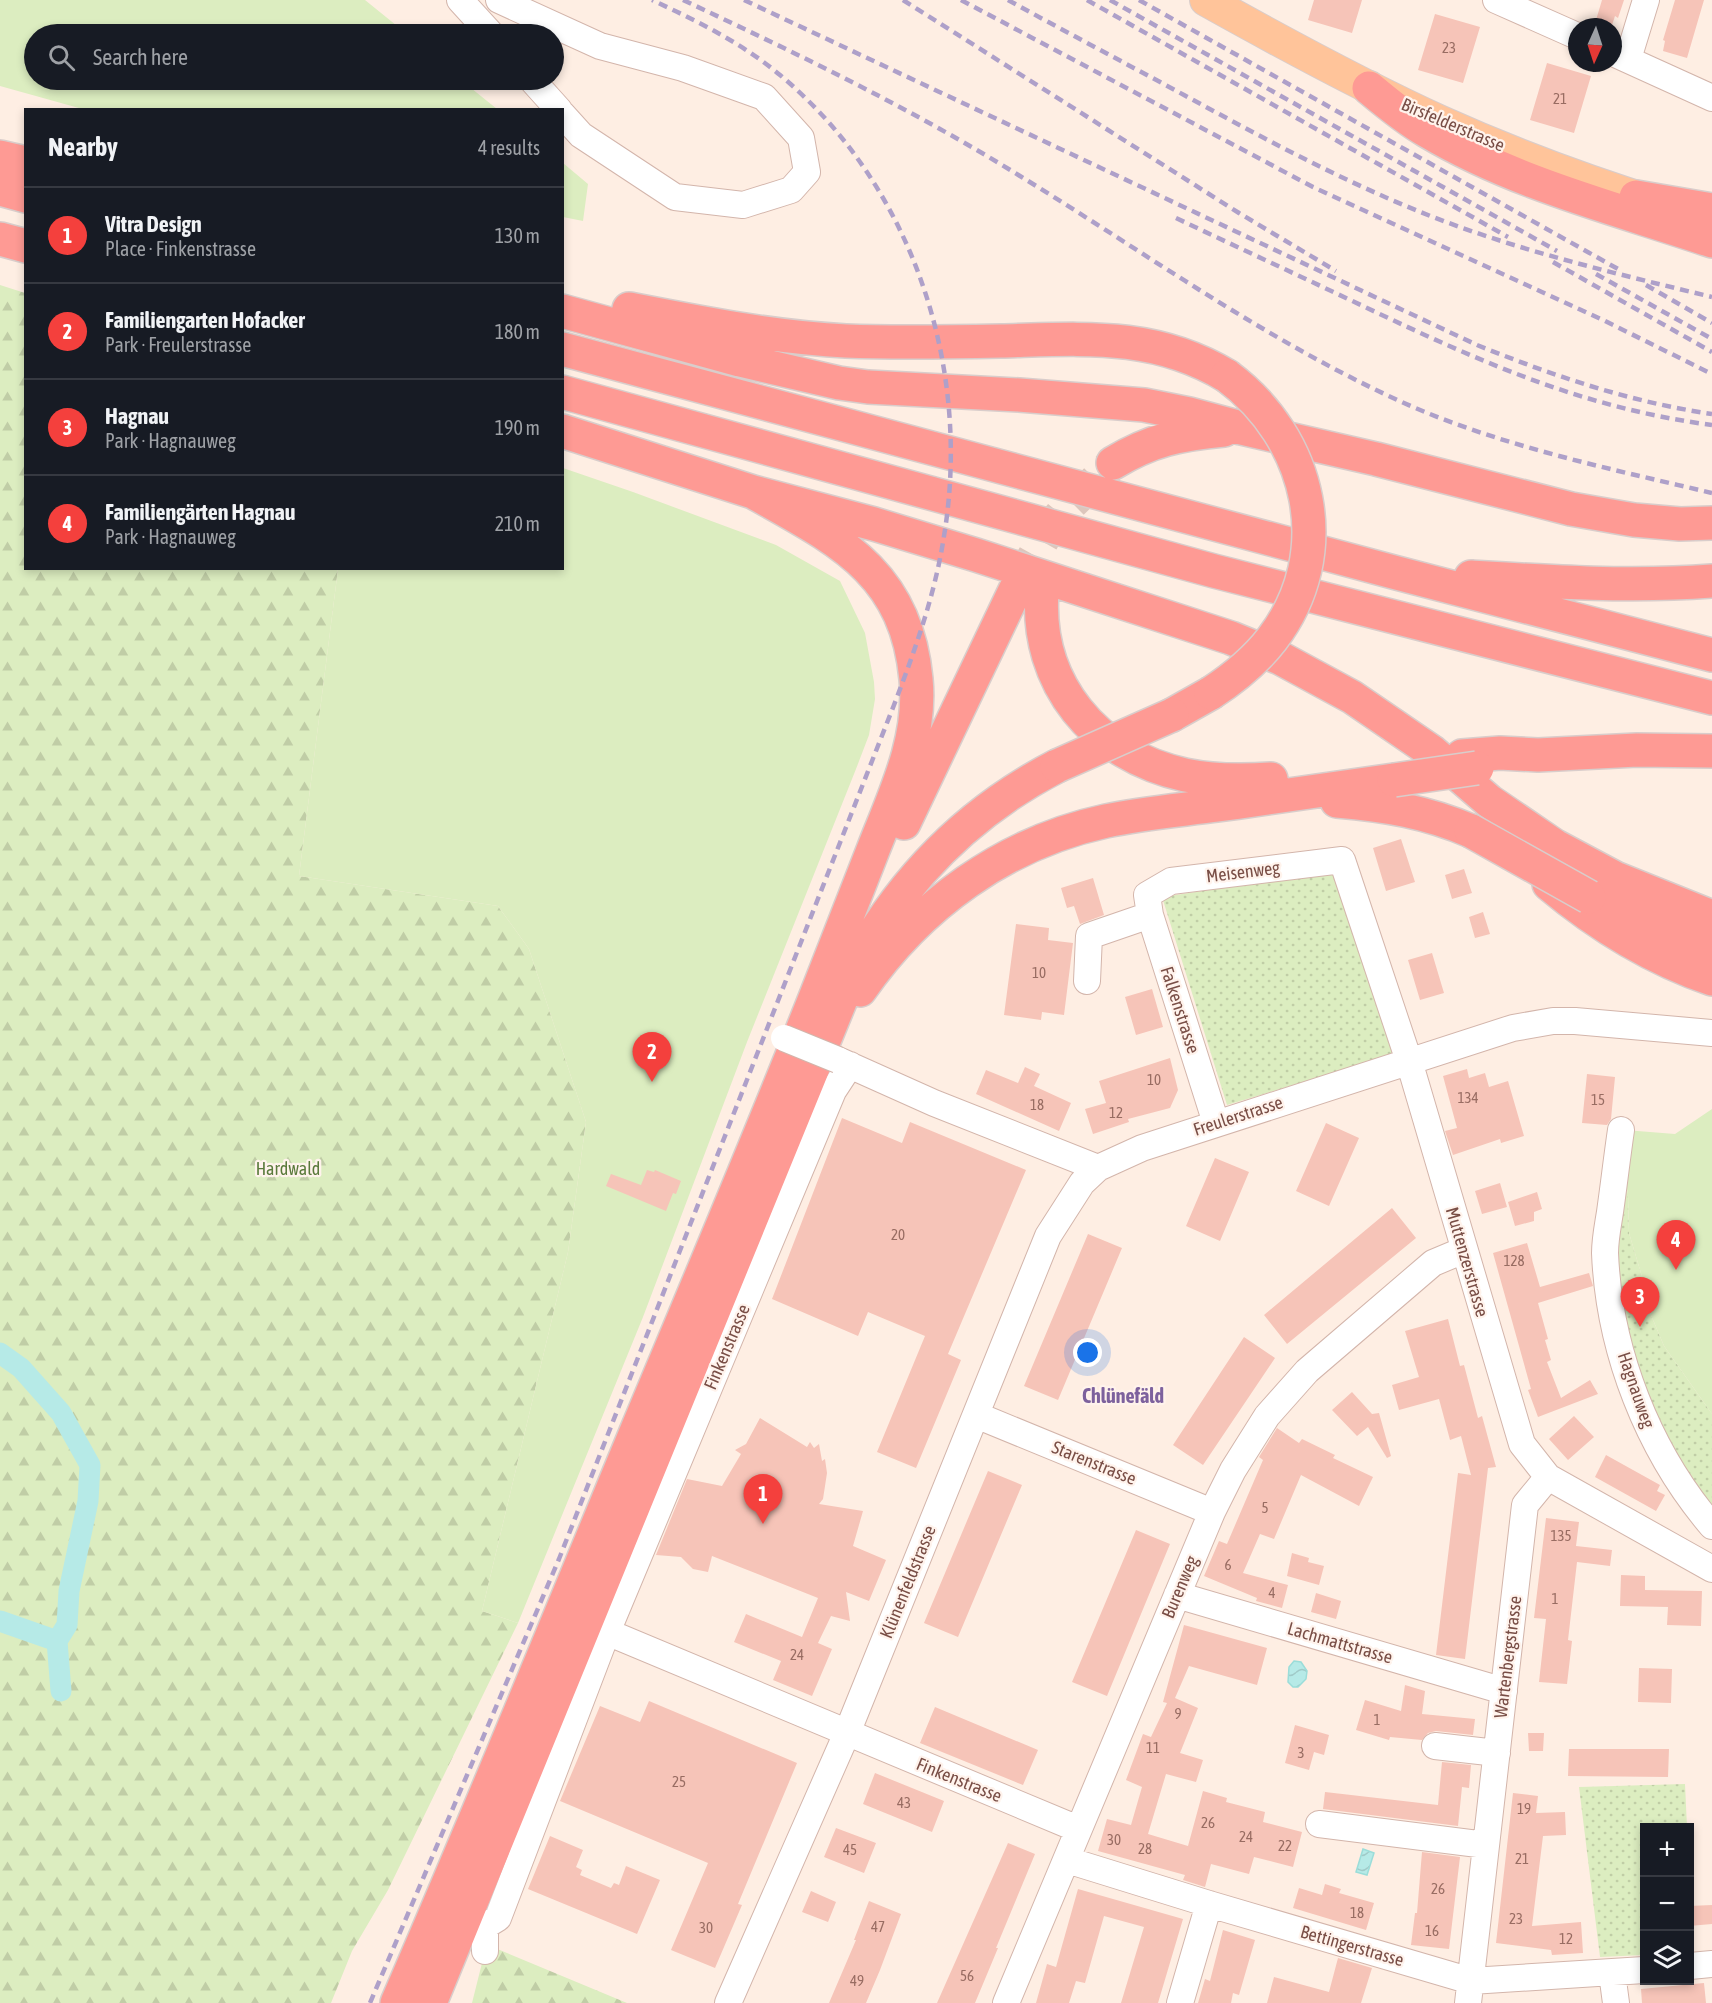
<!DOCTYPE html>
<meta charset="utf-8">
<style>
:root{--surface:#171b24;--page:#20242c;--text:#f1f3f6;--muted:#9ea1a6;--line:#363941;--accent:#f4403d}
body{margin:0;font-family:"Asap Condensed",sans-serif;background:var(--page);color:var(--text)}
.controls{position:absolute;right:18px;bottom:18px;display:grid;overflow:hidden;border-radius:0px;box-shadow:0 3px 9px #0003}
.controls button{width:54px;height:54px;display:grid;place-items:center;padding:0;border:0;border-bottom:2px solid var(--line);background:var(--surface);color:var(--text);font:30px sans-serif}
.compass{position:absolute;left:1568px;top:18px;width:54px;height:54px;border-radius:50%;background:var(--surface);box-shadow:0 3px 9px #0003;rotate:183deg}
.you{position:absolute;left:1088px;top:1353px;width:21px;height:21px;margin:-15px;border:4px solid #fff;border-radius:50%;background:#1a73e8;box-shadow:0 0 0 9px #1a73e833}
.badge{display:grid;place-items:center;width:39px;height:39px;border-radius:50%;background:var(--accent);color:#fff;font-size:20px;font-weight:700}
.pin{position:absolute;translate:-50% -50px;filter:drop-shadow(0 2px 3px #0008)}
.pin::after{content:'';position:absolute;top:32px;width:21px;height:18px;background:inherit;clip-path:polygon(0 0,100% 0,50% 100%)}
.list{margin:0;padding:0;list-style:none}
h2{display:flex;justify-content:space-between;align-items:center;height:78px;margin:0;padding:0 24px;font-size:26px}
h2 small{font-size:20px;font-weight:400;color:var(--muted)}
.list li{display:grid;grid-template-columns:39px 1fr auto;gap:18px;align-items:center;box-sizing:border-box;height:96px;padding:0 24px;border-top:2px solid var(--line)}
.list b{display:block;font-size:22px;white-space:nowrap}
.list p{margin:0;font-size:20px;white-space:nowrap;color:var(--muted)}
.list em{font-size:20px;font-style:normal;color:var(--muted)}
.icon{flex:none;width:33px;height:33px;fill:none;stroke:currentColor;stroke-width:2;stroke-linecap:round;stroke-linejoin:round}
.map{position:relative;flex:none;width:1712px;height:2003px;overflow:hidden}
.search{position:absolute;background:var(--surface);box-shadow:0 3px 9px #0003;left:24px;top:24px;width:540px;height:66px;display:flex;align-items:center;gap:15px;box-sizing:border-box;padding:0 21px;border-radius:33px;color:var(--muted);font-size:22px}
.panel{position:absolute;background:var(--surface);box-shadow:0 3px 9px #0003;left:24px;top:108px;width:540px;height:462px;border-radius:0px}
.map>svg:first-child{display:block}
.grass{fill:url(#grass-dots)}
.forest{fill:url(#forest-firs)}
.garden{fill:#dcedc0}
.water{fill:url(#water-waves);stroke:#9bddd9;stroke-width:1.5}
.lines{fill:none;stroke-linecap:round;stroke-linejoin:round}
.canal{stroke:#b6eae7;stroke-width:21}
.building{fill:#f6c4b8}
.highway-tunnel{stroke:#ddc6bc;stroke-width:33;stroke-dasharray:33 16;stroke-linecap:butt}
.minor-casing{stroke:#d3b5ab;stroke-width:28}
.major-casing{stroke:#d9cdcb;stroke-width:34}
.highway-casing{stroke:#d9cdcb;stroke-width:36}
.minor{stroke:#fff;stroke-width:26}
.major{stroke:#ffc49a;stroke-width:32}
.highway{stroke:#fe9a94;stroke-width:33}
.rail{stroke:#aea0c9;stroke-width:4.5;stroke-dasharray:9 6;stroke-linecap:butt}
.minor-bridge-casing{stroke:#d3b5ab;stroke-width:28;stroke-linecap:butt}
.highway-bridge-casing{stroke:#d9cdcb;stroke-width:36;stroke-linecap:butt}
.minor-bridge{stroke:#fff;stroke-width:26}
.highway-bridge{stroke:#fe9a94;stroke-width:33}
.labels{text-anchor:middle;stroke-width:4.5;stroke-linejoin:round;paint-order:stroke}
.number-label{font-size:15px;fill:#986c62}
.street-label{font-size:18px;fill:#794e46;stroke:#fff3ec}
.park-label{font-size:18px;fill:#5a7a3b;stroke:#fff3ec}
.neighbourhood-label{font-size:20px;font-weight:bold;fill:#7d619d;stroke:#fff3ec}
</style>
<div class="map">
<svg width="1712" height="2003" viewBox="0 0 1712 2003">
<defs>
<pattern id="grass-dots" width="8" height="8" patternUnits="userSpaceOnUse" patternTransform="scale(1.5)"><rect width="8" height="8" fill="#dcedc0"/><path d="M2 2h.1M6 6h.1" fill="none" stroke="#c0cda6" stroke-width="1.8" stroke-linecap="round"/></pattern>
<pattern id="forest-firs" width="22" height="20" patternUnits="userSpaceOnUse" patternTransform="scale(1.5)"><rect width="22" height="20" fill="#dcedc0"/><path d="M5 1l3.5 6h-7zM16 11l3.5 6h-7z" fill="#c0cda6"/></pattern>
<pattern id="water-waves" width="16" height="10" patternUnits="userSpaceOnUse" patternTransform="scale(1.5)"><rect width="16" height="10" fill="#b6eae7"/><path d="M0 5q4-4 8 0t8 0" fill="none" stroke="#a0cac8"/></pattern>
</defs>
<rect width="100%" height="100%" fill="#feeee3"/>
<path class="grass" d="M1335,871L1393,1055L1227,1105L1162,897Z
M1622,1162L1628,1194L1629,1233L1643,1280L1648,1308L1664,1346L1712,1414V1511L1685,1476L1656,1420L1628,1346L1614,1262Z
M1685,1784L1687,1827L1644,1828V1955L1600,1957L1579,1787Z"/>
<path class="forest" d="M0,285L25,293L26,568L338,569L299,876L498,906L529,949L586,1122L568,1252L482,1611L518,1623L388,1890L352,1951L331,2003H0Z
M495,1948L627,2003H472L485,1951Z"/>
<path class="garden" d="M0,0H365L407,34H34V80H461L497,109L86,110L0,86Z
M563,163L588,184L583,221L563,217Z
M563,468L633,492L776,545L840,581L865,633L874,682L875,699L869,735L856,769L747,1042L643,1317L518,1623L482,1611L568,1252L586,1122L529,949L498,906L299,876L338,569L562,568Z
M1712,1109V1414L1664,1346L1648,1308L1643,1280L1629,1233L1628,1194L1622,1162L1625,1130L1675,1134Z"/>
<path class="water" d="M1294,1661L1301,1662L1307,1671L1306,1679L1298,1687H1293L1288,1682L1289,1667Z
M1363,1849L1374,1853L1367,1875L1356,1872Z"/>
<g class="lines">
<path class="canal" d="M0,1353L21,1368L61,1413L90,1465L88,1501L69,1591L67,1625L57,1641
M0,1621L57,1641L61,1691"/>
</g>
<path class="building" d="M1314,0H1362L1352,33L1308,20Z
M1602,0H1624L1618,18L1615,16L1612,25L1596,20Z
M1675,0H1704L1687,58L1663,51L1665,41L1663,40Z
M1435,14L1480,27L1463,83L1418,70Z
M1547,63L1591,76L1574,133L1530,120Z
M1401,839L1415,882L1386,891L1373,848Z
M1464,869L1472,893L1452,899L1445,875Z
M1093,878L1104,915L1080,924L1074,906L1067,908L1061,888Z
M1483,912L1490,934L1475,938L1469,917Z
M1016,924L1049,928L1048,940L1073,943L1064,1015L1042,1012L1041,1020L1004,1015Z
M1432,953L1444,993L1420,1000L1408,960Z
M1152,989L1163,1027L1136,1035L1125,997Z
M1170,1058L1178,1090L1170,1108L1128,1119L1129,1122L1093,1134L1085,1109L1106,1103L1099,1081Z
M1025,1067L1040,1074L1034,1086L1071,1103L1059,1131L976,1094L986,1070L1018,1083Z
M1467,1069L1469,1078L1485,1073L1489,1087L1508,1081L1524,1136L1501,1143L1500,1139L1453,1155L1445,1131L1457,1128L1443,1076Z
M1587,1074L1615,1077L1611,1119L1607,1125L1582,1123Z
M842,1118L902,1143L910,1122L1026,1170L948,1354L961,1360L916,1468L877,1452L925,1336L868,1312L858,1336L772,1299Z
M1326,1123L1359,1138L1329,1206L1296,1191Z
M1215,1158L1249,1172L1220,1241L1186,1226Z
M647,1170L654,1172L655,1170L681,1181L676,1194L673,1193L666,1211L606,1186L611,1174L641,1185Z
M1500,1183L1507,1207L1482,1214L1475,1191Z
M1537,1192L1542,1209L1534,1212V1221L1515,1226L1508,1202Z
M1392,1208L1416,1238L1287,1344L1264,1315Z
M1088,1234L1122,1248L1058,1400L1024,1386Z
M1527,1243L1540,1287L1589,1273L1593,1286L1538,1303L1548,1339L1545,1340L1551,1360L1547,1362L1561,1398L1590,1380L1598,1394L1538,1417L1528,1390L1531,1389L1493,1253Z
M1448,1319L1460,1366L1464,1365L1478,1418L1482,1416L1496,1467L1488,1468L1465,1659L1436,1655L1458,1473L1471,1475L1461,1436L1450,1440L1439,1399L1399,1410L1392,1385L1419,1377L1405,1331Z
M1244,1337L1275,1358L1203,1465L1173,1445Z
M1352,1392L1372,1414L1379,1413L1391,1456L1387,1458L1368,1427L1357,1436L1332,1410Z
M1574,1416L1594,1437L1568,1460L1549,1439Z
M760,1418L807,1447L810,1442L814,1448L819,1444L822,1461L825,1459L827,1473L823,1499L819,1504L863,1511L853,1546L886,1560L869,1601L846,1592L850,1621L831,1616L818,1643L832,1649L812,1696L773,1680L781,1661L734,1642L746,1614L802,1637L818,1598L712,1556L708,1572L693,1569L681,1557L656,1555L687,1479L722,1486L741,1454L735,1450L746,1444Z
M1277,1428L1299,1443L1302,1439L1335,1455L1333,1458L1373,1477L1359,1506L1301,1475L1274,1539L1260,1534L1243,1573L1288,1585L1282,1608L1256,1601L1257,1598L1204,1576L1219,1541L1227,1544L1263,1460L1259,1457Z
M1606,1455L1660,1485L1657,1491L1665,1495L1656,1511L1595,1477Z
M988,1471L1022,1485L958,1637L924,1623Z
M1546,1518L1579,1522L1576,1546L1612,1550L1610,1566L1577,1562L1568,1640L1572,1641L1567,1684L1539,1682L1546,1619L1534,1618Z
M1136,1530L1170,1544L1107,1696L1072,1682Z
M1292,1553L1309,1558L1308,1562L1324,1566L1319,1585L1287,1576Z
M1621,1575L1645,1576V1590L1702,1591L1701,1626L1667,1625L1668,1607L1620,1606Z
M1316,1593L1341,1601L1336,1619L1311,1612Z
M1184,1625L1267,1648L1257,1685L1189,1666L1175,1698L1198,1708L1180,1753L1203,1760L1196,1782L1166,1774L1148,1834L1188,1846L1203,1791L1227,1798L1226,1802L1265,1812L1263,1822L1302,1832L1293,1867L1254,1857L1249,1874L1211,1864L1205,1887L1183,1880L1185,1875L1098,1851L1107,1819L1131,1825L1142,1787L1126,1780L1143,1734L1151,1737L1167,1703L1163,1702Z
M1639,1668L1672,1669L1671,1703L1638,1702Z
M1405,1685L1425,1691L1422,1714L1475,1719L1473,1735L1436,1731L1428,1733L1422,1740L1390,1737L1389,1740L1356,1730L1365,1700L1401,1711Z
M649,1701L797,1763L738,1904L742,1905L715,1968L671,1950L708,1863L560,1801L600,1706L640,1722Z
M935,1707L1038,1750L1023,1785L920,1743Z
M1295,1725L1329,1735L1324,1755L1314,1752L1309,1770L1285,1763Z
M1528,1733H1544L1543,1751H1529Z
M1569,1749H1669L1668,1777L1568,1776Z
M1442,1762L1471,1765L1469,1788L1462,1787L1458,1826L1323,1809L1325,1792L1438,1805Z
M875,1773L944,1801L932,1832L863,1804Z
M1513,1793L1538,1796L1536,1813L1565,1812L1566,1835L1543,1836L1532,1926L1581,1922L1583,1953L1552,1955L1551,1950L1496,1943Z
M836,1828L876,1843L864,1873L824,1857Z
M550,1836L583,1850L576,1867L582,1870L580,1875L611,1888L614,1883L619,1885L626,1866L660,1880L637,1934L528,1889Z
M1008,1843L1035,1854L996,1948H998L975,2003H937Z
M1422,1852L1460,1857L1449,1949L1411,1945L1415,1913H1417Z
M1325,1884L1341,1889L1339,1893L1374,1903L1366,1930L1293,1908L1299,1888L1322,1895Z
M1078,1889L1183,1919L1158,2003H1121L1144,1927L1104,1916L1085,1983L1076,1981L1069,2003H1036L1047,1964L1056,1967Z
M811,1891L836,1902L828,1922L802,1912Z
M869,1901L901,1914L880,1970L866,2003H829L856,1940H854Z
M1712,1905V1924L1689,1926V1906Z
M1223,1930L1255,1940L1239,1995L1233,1993L1231,2003H1198L1205,1979L1210,1981Z
M1338,1958L1372,1968L1361,2003H1267L1274,1977L1329,1992Z
M1704,1983L1706,2003H1642L1641,1989Z"/>
<g class="lines">
<path class="highway-tunnel" d="M1018,584L1049,529L1062,513L1113,463"/>
<defs>
<path id="minor" d="M460,0L491,34
M499,0L600,46L683,68L764,97L801,138L807,172L791,190L743,205L675,197L581,135L562,114
M1496,0L1577,36
M1613,53L1712,98
M1628,59L1646,0
M532,80L559,110
M1087,981L1089,936L1150,915
M838,1060L934,1103L1098,1168
M1216,1123L1150,915L1147,895L1171,881L1342,860L1409,1061L1522,1444L1548,1477L1712,1569
M1621,1130C1617,1157 1614,1184 1610,1212C1608,1225 1605,1239 1605,1253C1609,1351 1648,1451 1712,1526
M976,1415L1212,1512
M1177,1595L1504,1691
M607,1632L1078,1829
M1435,1746L1497,1753
M1319,1824L1486,1845
M1067,1860L1209,1904L1471,1981L1644,1970
M485,1951V1926L498,1918L607,1632L833,1091L850,1065
M1690,1966L1712,1964
M1612,1973L1616,2003
M728,2003L847,1733L1048,1236L1082,1183L1098,1168L1142,1148L1513,1028L1553,1021H1575L1712,1033
M1006,2003L1212,1512L1233,1470L1267,1416L1307,1371L1433,1263L1464,1250
M1180,2003L1209,1904
M1468,2003L1525,1505L1548,1477"/>
<path id="major" d="M1206,0C1283,43 1360,85 1441,122C1512,154 1588,182 1662,205"/>
<path id="highway" d="M1369,88C1387,103 1406,119 1427,131C1516,184 1615,208 1712,241
M0,157L26,163
M0,189L26,196
M1636,197L1712,210
M0,239L26,246
M629,309C701,323 772,337 846,341C897,343 949,342 1001,341C1083,339 1154,332 1227,376
M562,311L740,360L839,383L868,387L1019,395L1144,405L1189,414L1241,428L1376,459L1571,509L1634,520L1680,524L1712,523
M562,349L1397,573L1712,655
M562,392L1214,571L1712,698
M562,431L753,492L874,524L976,555L1231,638L1280,658L1352,697L1431,751L1489,801L1555,846L1615,878L1712,917
M1113,463C1151,440 1180,434 1224,430
M1471,577C1552,582 1631,587 1712,581
M1042,591C1035,684 1095,755 1185,775C1214,781 1242,781 1271,779
M1172,715L1211,693
M1462,756L1500,753L1538,755L1637,750L1712,751
M1337,801C1385,805 1427,812 1471,831
M904,823L1018,584
M1549,884C1598,925 1651,958 1712,979
M1604,905L1649,925L1712,949
M860,990C919,905 1004,843 1106,821C1143,813 1181,810 1218,805C1277,797 1336,788 1394,780
M397,2003C479,1814 557,1623 636,1432C697,1286 759,1140 817,993C836,945 854,898 873,850C894,796 922,740 916,679C906,571 838,540 753,492
M430,2003L853,970C900,881 968,812 1057,766"/>
</defs>
<use href="#minor" class="minor-casing"/>
<use href="#major" class="major-casing"/>
<use href="#highway" class="highway-casing"/>
<use href="#minor" class="minor"/>
<use href="#major" class="major"/>
<use href="#highway" class="highway"/>
<path class="rail" d="M683,0C798,54 912,109 1020,176C1149,255 1274,346 1413,407C1509,448 1611,469 1712,493
M744,0L1477,345C1554,376 1630,402 1712,414
M903,0L1239,213L1336,271
M961,0L1313,187L1603,320L1712,374
M1008,0C1066,32 1125,63 1184,95C1265,139 1346,183 1433,217C1523,252 1618,274 1712,297
M1087,0L1508,237
M1110,0L1557,251
M1139,0L1618,269
M1176,218C1239,248 1302,277 1365,307C1481,362 1583,408 1712,425
M1553,262L1712,352
M1596,274L1712,339
M1646,285L1712,323
M370,2003L559,1559L894,705C915,650 935,595 944,536C972,368 913,186 780,75C742,43 697,21 652,0"/>
<defs>
<path id="minor-bridge" d="M784,1038L838,1060"/>
<path id="highway-bridge" d="M1211,693C1234,678 1255,661 1272,639C1338,553 1311,438 1227,376
M1057,766L1172,715
M1394,780L1477,768
M1471,831L1589,897"/>
</defs>
<use href="#minor-bridge" class="minor-bridge-casing"/>
<use href="#highway-bridge" class="highway-bridge-casing"/>
<use href="#minor-bridge" class="minor-bridge"/>
<use href="#highway-bridge" class="highway-bridge"/>
</g>
<g class="labels">
<g class="number-label">
<text x="1449" y="53">23</text>
<text x="1560" y="104">21</text>
<text x="1039" y="978">10</text>
<text x="1154" y="1085">10</text>
<text x="1468" y="1103">134</text>
<text x="1598" y="1105">15</text>
<text x="1037" y="1110">18</text>
<text x="1116" y="1118">12</text>
<text x="898" y="1240">20</text>
<text x="1514" y="1266">128</text>
<text x="1265" y="1513">5</text>
<text x="1561" y="1541">135</text>
<text x="1228" y="1570">6</text>
<text x="1272" y="1598">4</text>
<text x="1555" y="1604">1</text>
<text x="797" y="1660">24</text>
<text x="1178" y="1719">9</text>
<text x="1377" y="1725">1</text>
<text x="1153" y="1753">11</text>
<text x="1301" y="1758">3</text>
<text x="679" y="1787">25</text>
<text x="904" y="1808">43</text>
<text x="1524" y="1814">19</text>
<text x="1208" y="1828">26</text>
<text x="1246" y="1842">24</text>
<text x="1114" y="1845">30</text>
<text x="1285" y="1851">22</text>
<text x="1145" y="1854">28</text>
<text x="850" y="1855">45</text>
<text x="1522" y="1864">21</text>
<text x="1438" y="1894">26</text>
<text x="1357" y="1918">18</text>
<text x="1516" y="1924">23</text>
<text x="878" y="1932">47</text>
<text x="706" y="1933">30</text>
<text x="1432" y="1936">16</text>
<text x="1566" y="1944">12</text>
<text x="967" y="1981">56</text>
<text x="857" y="1986">49</text>
</g>
<g class="street-label">
<text transform="translate(1453 125) rotate(23)" y="6">Birsfelderstrasse</text>
<text transform="translate(1243 872) rotate(-7)" y="6">Meisenweg</text>
<text transform="translate(1180 1010) rotate(72)" y="6">Falkenstrasse</text>
<text transform="translate(1238 1116) rotate(-18)" y="6">Freulerstrasse</text>
<text transform="translate(1467 1262) rotate(74)" y="6">Muttenzerstrasse</text>
<text transform="translate(727 1347) rotate(-67)" y="6">Finkenstrasse</text>
<text transform="translate(1636 1390) rotate(71)" y="6">Hagnauweg</text>
<text transform="translate(1094 1463) rotate(22)" y="6">Starenstrasse</text>
<text transform="translate(908 1582) rotate(-68)" y="6">Klünenfeldstrasse</text>
<text transform="translate(1180 1587) rotate(-67)" y="6">Burenweg</text>
<text transform="translate(1340 1643) rotate(16)" y="6">Lachmattstrasse</text>
<text transform="translate(1508 1657) rotate(-83)" y="6">Wartenbergstrasse</text>
<text transform="translate(959 1780) rotate(22)" y="6">Finkenstrasse</text>
<text transform="translate(1352 1946) rotate(16)" y="6">Bettingerstrasse</text>
</g>
<g class="park-label">
<text x="288" y="1175">Hardwald</text>
</g>
<g class="neighbourhood-label">
<text x="1123" y="1403">Chlünefäld</text>
</g>
</g>
</svg>
<div class="controls">
<button>+</button>
<button>−</button>
<button><svg class="icon" aria-label="layers" viewBox="0 0 24 24"><path d="M12 4l9 5-9 5-9-5zM3 14l9 5 9-5"/></svg></button>
</div>
<svg class="compass" viewBox="-18 -18 36 36"><path d="M0-13l5 13h-10z" fill="#e53935"/><path d="M0 13l5-13h-10z" fill="#9ea1a6"/></svg>
<div class="you"></div>
<div class="pin badge" style="left:763px;top:1524px">1</div>
<div class="pin badge" style="left:652px;top:1082px">2</div>
<div class="pin badge" style="left:1640px;top:1327px">3</div>
<div class="pin badge" style="left:1676px;top:1270px">4</div>
<div class="search"><svg class="icon" aria-label="search" viewBox="0 0 24 24"><circle cx="10" cy="10" r="6"/><path d="M15 15l6 6"/></svg>Search here</div>
<section class="panel">
<h2>Nearby<small>4 results</small></h2>
<ul class="list">
<li><span class="badge">1</span><div><b>Vitra Design</b><p>Place · Finkenstrasse</p></div><em>130 m</em></li>
<li><span class="badge">2</span><div><b>Familiengarten Hofacker</b><p>Park · Freulerstrasse</p></div><em>180 m</em></li>
<li><span class="badge">3</span><div><b>Hagnau</b><p>Park · Hagnauweg</p></div><em>190 m</em></li>
<li><span class="badge">4</span><div><b>Familiengärten Hagnau</b><p>Park · Hagnauweg</p></div><em>210 m</em></li>
</ul>
</section>
</div>
